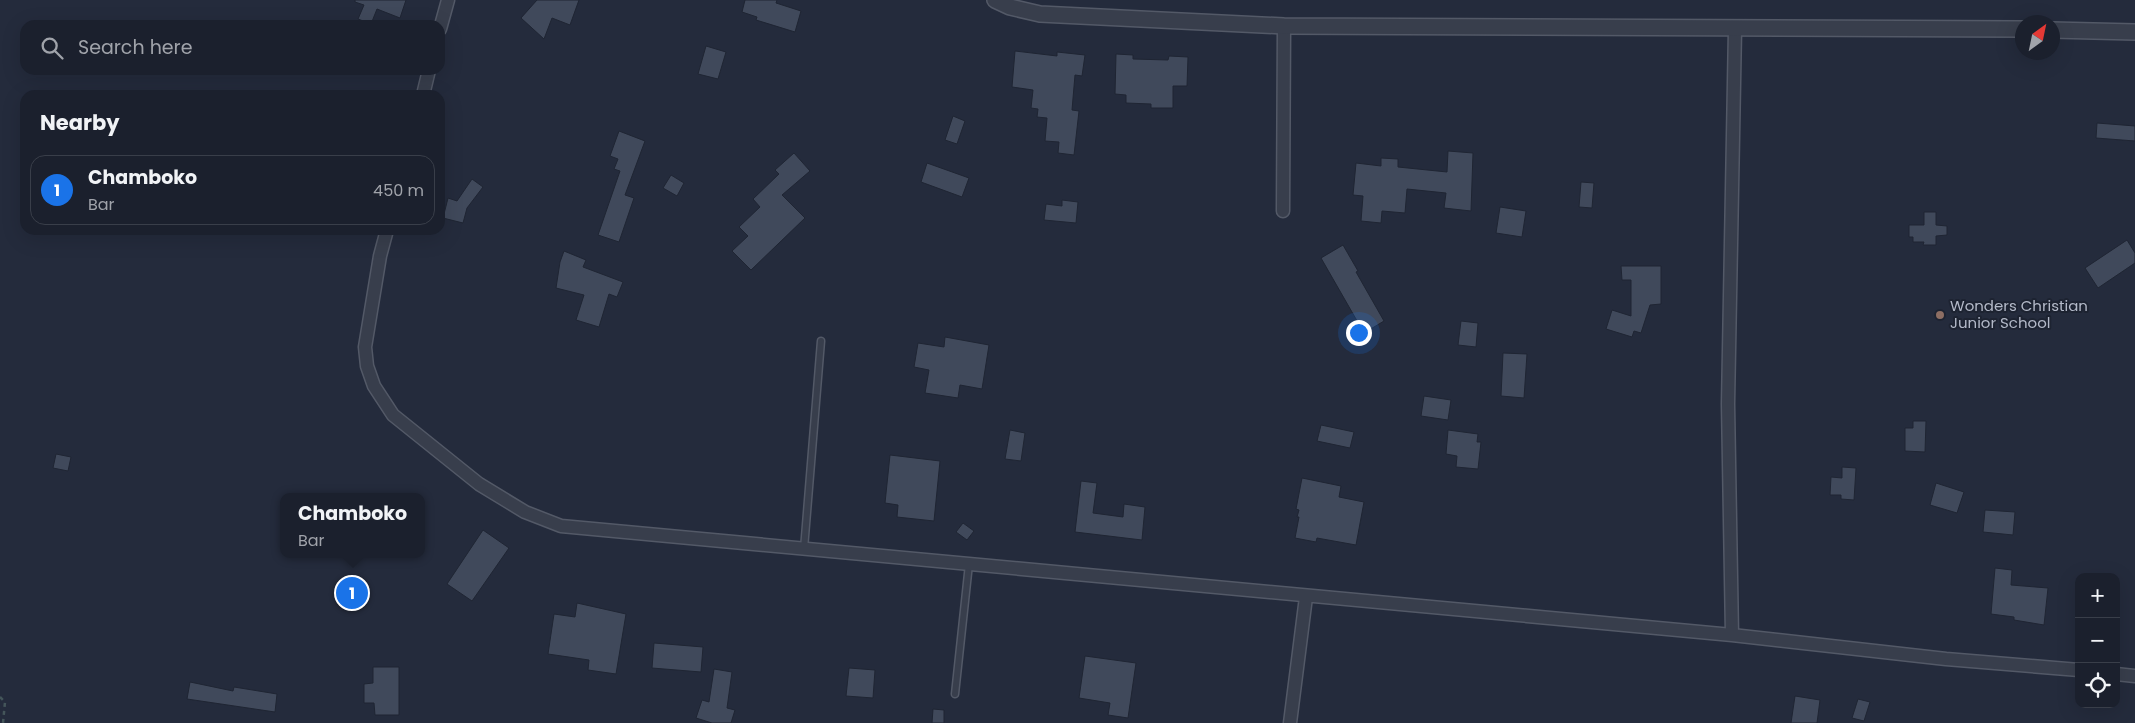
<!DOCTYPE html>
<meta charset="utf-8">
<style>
:root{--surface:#1b202d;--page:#242835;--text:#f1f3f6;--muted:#a0a3aa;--line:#393e49;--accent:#1a73e8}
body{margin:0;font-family:Poppins,sans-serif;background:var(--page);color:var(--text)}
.controls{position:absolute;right:15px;bottom:15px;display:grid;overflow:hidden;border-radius:10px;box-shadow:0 5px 20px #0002}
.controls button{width:45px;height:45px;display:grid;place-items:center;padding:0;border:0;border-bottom:1px solid var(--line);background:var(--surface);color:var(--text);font:25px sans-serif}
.compass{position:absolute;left:2015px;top:15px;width:45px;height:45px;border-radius:50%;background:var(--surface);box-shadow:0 5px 20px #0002;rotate:33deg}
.you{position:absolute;left:1358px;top:332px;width:18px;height:18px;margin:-12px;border:4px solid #fff;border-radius:50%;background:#1a73e8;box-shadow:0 0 0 8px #1a73e833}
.badge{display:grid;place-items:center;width:32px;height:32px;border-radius:50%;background:var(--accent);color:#fff;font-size:16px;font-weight:700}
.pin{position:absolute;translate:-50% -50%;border:2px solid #fff;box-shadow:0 1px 5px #0006}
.popup{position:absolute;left:280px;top:493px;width:145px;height:65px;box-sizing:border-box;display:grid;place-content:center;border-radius:10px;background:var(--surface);filter:drop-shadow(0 1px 4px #0005);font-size:16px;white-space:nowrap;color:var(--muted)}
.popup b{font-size:19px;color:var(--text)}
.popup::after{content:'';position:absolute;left:50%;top:100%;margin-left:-10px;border:10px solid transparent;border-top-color:var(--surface)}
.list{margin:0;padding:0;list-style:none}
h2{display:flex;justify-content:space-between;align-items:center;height:65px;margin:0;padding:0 20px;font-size:21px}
h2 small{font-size:16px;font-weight:400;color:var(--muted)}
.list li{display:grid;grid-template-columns:32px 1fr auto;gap:15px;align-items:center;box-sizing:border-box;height:70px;margin:0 10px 10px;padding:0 10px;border:1px solid var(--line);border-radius:15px}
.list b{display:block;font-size:19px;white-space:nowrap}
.list p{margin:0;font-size:16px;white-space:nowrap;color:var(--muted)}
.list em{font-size:16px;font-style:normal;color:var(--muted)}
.icon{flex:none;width:28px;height:28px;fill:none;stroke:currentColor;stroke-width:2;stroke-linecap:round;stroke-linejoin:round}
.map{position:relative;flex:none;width:2135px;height:723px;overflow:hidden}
.search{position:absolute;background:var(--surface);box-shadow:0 5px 20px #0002;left:20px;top:20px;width:425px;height:55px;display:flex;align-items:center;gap:12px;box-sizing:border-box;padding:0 18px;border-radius:15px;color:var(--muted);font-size:19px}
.panel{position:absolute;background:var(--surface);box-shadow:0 5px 20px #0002;left:20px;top:90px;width:425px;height:145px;border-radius:15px}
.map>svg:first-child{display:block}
.building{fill:#40495b;stroke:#1f2533}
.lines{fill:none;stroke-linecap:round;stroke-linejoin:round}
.service-casing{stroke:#535967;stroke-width:9}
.minor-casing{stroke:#535967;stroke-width:15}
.tertiary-casing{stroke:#535967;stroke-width:18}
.path{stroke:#44555a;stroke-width:2.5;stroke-dasharray:4 4;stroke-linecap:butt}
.service{stroke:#383e4c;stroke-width:6}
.minor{stroke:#383e4c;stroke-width:12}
.tertiary{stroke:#383e4c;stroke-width:15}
.education-dot{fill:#8d6e63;stroke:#1d2331;stroke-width:2}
.labels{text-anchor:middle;stroke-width:4;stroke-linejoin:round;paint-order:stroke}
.poi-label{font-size:15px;fill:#b3b9c8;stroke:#1d2331;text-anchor:start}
</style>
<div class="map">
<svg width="2135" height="723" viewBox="0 0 2135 723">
<rect width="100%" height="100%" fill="#242b3c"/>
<path class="building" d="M355,0H406L400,18L377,9L371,24L358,19L364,5L355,2Z
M537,0H579L570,25L552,18L544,39L521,18Z
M745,0H777L776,3L801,11L795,32L756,20L757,17L742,12Z
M706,46L726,52L718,79L698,74Z
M1015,51L1057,56V52L1085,55L1082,76L1075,75L1072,110L1079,111L1074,155L1058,153L1059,142L1045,141L1047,118L1037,117L1038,109L1031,108L1033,90L1012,87Z
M1116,54L1133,55V59L1168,60L1169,56L1188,57L1187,86H1173V108H1151V104L1126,103V95L1115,94Z
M953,116L965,121L957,144L945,140Z
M2097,123L2135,126V141L2096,138Z
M619,131L645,141L625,195L634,198L619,242L598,235L620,171L614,169L618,159L610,156Z
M1448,151L1473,153L1471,211L1444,208L1446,193L1407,189L1405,213L1382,211L1381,223L1361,221L1363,196L1353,195L1356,163L1381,166V158L1398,159V167L1447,172Z
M794,153L810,171L782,195L805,218L751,270L732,251L748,236L739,227L760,207L753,199L779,174L775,170Z
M927,163L969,178L962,197L921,182Z
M671,175L684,183L677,196L663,188Z
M472,179L483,187L467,208L463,223L443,218L448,198L457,201Z
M1581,182L1594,183L1592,208L1579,207Z
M1062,200L1078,202L1076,223L1044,220L1046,204L1062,206Z
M1500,207L1526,211L1522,237L1496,233Z
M1924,212H1936V225L1947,226V235L1936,236V245H1923L1924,242H1913V237H1909V225H1924Z
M2127,240L2135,253V263L2098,288L2085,268Z
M1343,245L1358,271L1356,272L1384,321L1364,333L1321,258Z
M564,251L586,260L583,267L623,282L617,297L609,294L599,327L576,320L584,295L556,288L560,262Z
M1621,266H1661V304L1650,305L1641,333L1634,331L1632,337L1606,329L1612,310L1631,316V280H1622Z
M1461,321L1478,323L1476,347L1458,345Z
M945,337L989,345L982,389L960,385L958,398L925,393L929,370L914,367L918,343L944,347Z
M1503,353L1527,354L1524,398L1501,396Z
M1424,396L1451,400L1448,420L1421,416Z
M1913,421H1926L1925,452L1905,451V428H1913Z
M1321,425L1354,432L1350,448L1317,441Z
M1010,430L1025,433L1021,461L1005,459Z
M1448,430L1478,434L1477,442H1481L1478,469L1456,467L1457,456L1446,454Z
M56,454L71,457L68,471L53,468Z
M890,455L940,461L934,521L897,517L898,505L885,503Z
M1842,467L1856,468L1854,500L1841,499V495H1830L1831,477L1842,478Z
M1302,478L1341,486L1339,497L1364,502L1356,545L1317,538L1316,542L1295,538L1299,517H1297L1299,510L1296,509Z
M1081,481L1097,483L1093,513L1123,517L1124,504L1145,507L1142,540L1075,532Z
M1936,483L1964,492L1957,513L1930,505Z
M1985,510L2015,512L2013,535L1983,532Z
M963,523L974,531L967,540L956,532Z
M483,530L509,548L472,601L447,584Z
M1995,568L2012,570L2011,585L2048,588L2044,625L2014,620V617L1991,614Z
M577,603L626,614L616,674L588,670L589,660L548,654L554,614L575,617Z
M654,643L703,647L701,672L652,668Z
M1085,656L1136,663L1128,718L1108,715L1110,703L1079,698Z
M373,667H399V715H375L374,703H364V684L373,683Z
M849,668L875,670L873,698L846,696Z
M714,669L732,672L727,708L735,710L731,723H712L696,718L702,700L709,702Z
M190,682L233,691L234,687L277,694L275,712L187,699Z
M1795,696L1820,700L1817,723H1791Z
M1858,699L1870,702L1864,721L1852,718Z
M933,709L944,710V723H932Z"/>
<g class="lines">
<defs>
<path id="service" d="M804,549L821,341
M955,694L969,564"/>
<path id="minor" d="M440,29L448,0
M423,95L429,70
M1283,211L1284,26
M387,230L380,256L365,347L367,366L374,386L393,415L479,484L525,512L561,526L1732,635L1946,659L2079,670
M1732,635L1728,404L1735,29
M2116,674L2135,676
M1290,723L1306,597"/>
<path id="tertiary" d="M995,0L1010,7L1040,14L1284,26L2022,29
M2052,30L2135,32"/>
</defs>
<use href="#service" class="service-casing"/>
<use href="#minor" class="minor-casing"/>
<use href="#tertiary" class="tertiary-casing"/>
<path class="path" d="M0,697L5,702L3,723"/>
<use href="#service" class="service"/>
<use href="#minor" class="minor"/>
<use href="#tertiary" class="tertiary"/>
</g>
<circle class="education-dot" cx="1940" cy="315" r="5"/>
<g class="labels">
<g class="poi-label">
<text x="1950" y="311">Wonders Christian<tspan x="1950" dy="17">Junior School</tspan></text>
</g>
</g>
</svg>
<div class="controls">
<button>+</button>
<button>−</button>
<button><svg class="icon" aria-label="locate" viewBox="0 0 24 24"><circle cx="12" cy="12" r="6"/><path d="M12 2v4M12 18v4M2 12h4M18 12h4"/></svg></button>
</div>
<svg class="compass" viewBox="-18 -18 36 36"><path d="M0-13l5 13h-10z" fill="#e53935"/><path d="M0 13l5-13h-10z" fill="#a0a3aa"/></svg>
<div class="you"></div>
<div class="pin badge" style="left:352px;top:593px">1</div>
<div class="popup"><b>Chamboko</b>Bar</div>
<div class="search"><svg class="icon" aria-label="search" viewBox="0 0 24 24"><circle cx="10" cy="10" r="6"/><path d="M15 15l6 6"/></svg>Search here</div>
<section class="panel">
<h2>Nearby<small></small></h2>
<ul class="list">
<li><span class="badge">1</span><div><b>Chamboko</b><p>Bar</p></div><em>450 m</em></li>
</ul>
</section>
</div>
